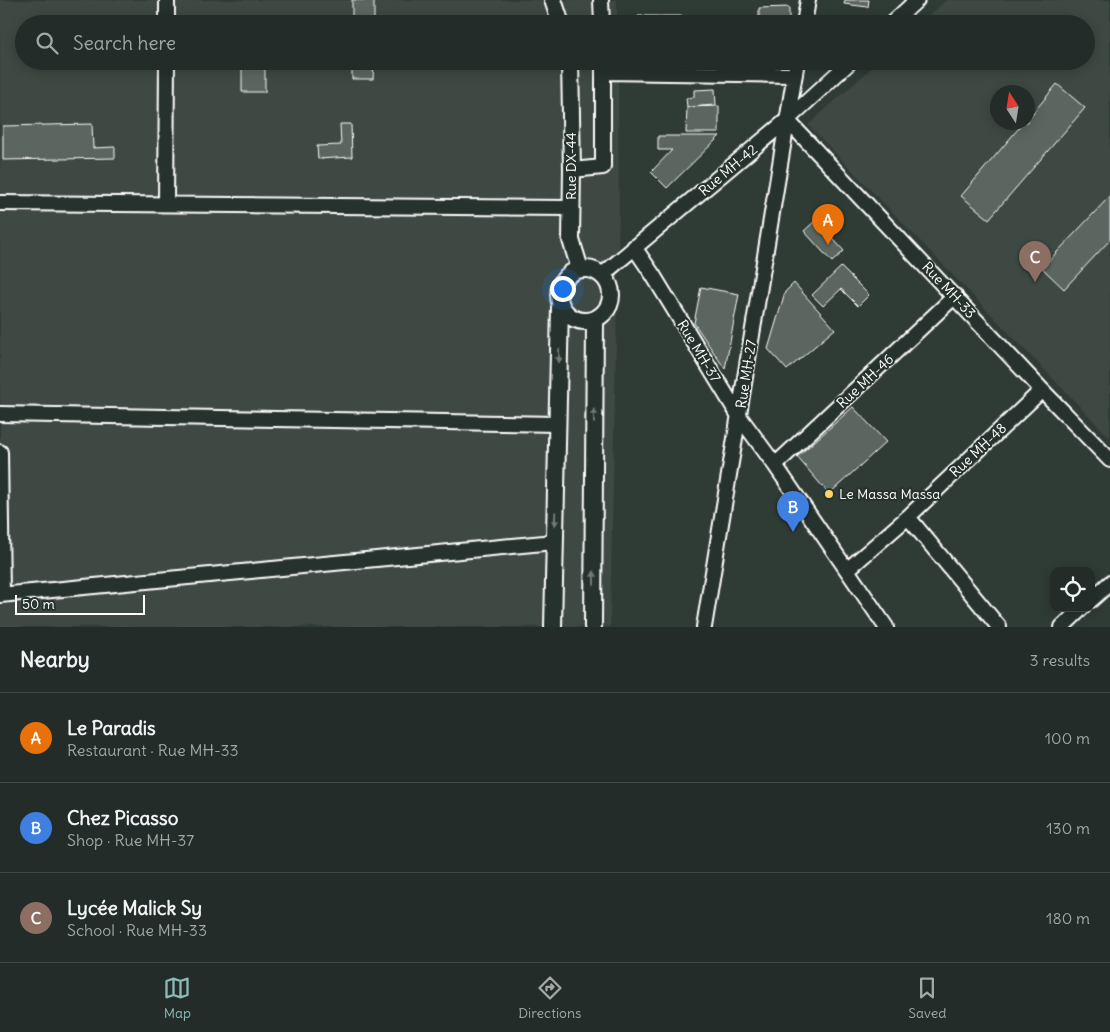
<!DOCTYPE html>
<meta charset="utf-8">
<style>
:root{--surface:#232c28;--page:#2f3834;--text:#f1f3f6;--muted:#a3a7a8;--line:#404845;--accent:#8bbbb9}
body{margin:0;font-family:Delius,sans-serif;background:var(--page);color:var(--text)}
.controls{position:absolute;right:15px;bottom:15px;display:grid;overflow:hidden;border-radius:10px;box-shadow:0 2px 12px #0003}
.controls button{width:45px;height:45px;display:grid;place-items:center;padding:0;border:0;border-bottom:1px solid var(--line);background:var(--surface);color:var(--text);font:25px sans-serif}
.compass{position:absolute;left:990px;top:85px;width:45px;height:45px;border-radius:50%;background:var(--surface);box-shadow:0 2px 12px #0003;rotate:348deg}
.scale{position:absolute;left:15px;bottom:12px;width:130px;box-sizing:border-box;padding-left:5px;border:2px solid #fff;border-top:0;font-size:14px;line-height:18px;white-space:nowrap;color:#fff;-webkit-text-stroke:4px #26332d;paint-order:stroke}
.you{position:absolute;left:562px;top:288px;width:18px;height:18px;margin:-12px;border:4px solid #fff;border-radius:50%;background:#1a73e8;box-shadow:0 0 0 8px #1a73e833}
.badge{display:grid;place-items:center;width:32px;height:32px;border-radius:50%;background:var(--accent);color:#fff;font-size:16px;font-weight:700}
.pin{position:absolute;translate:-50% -41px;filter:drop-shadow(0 1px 2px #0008)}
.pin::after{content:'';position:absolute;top:26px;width:18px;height:15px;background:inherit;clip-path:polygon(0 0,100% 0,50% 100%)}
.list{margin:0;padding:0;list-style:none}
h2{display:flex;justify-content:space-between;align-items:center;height:65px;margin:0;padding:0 20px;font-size:21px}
h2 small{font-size:16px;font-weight:400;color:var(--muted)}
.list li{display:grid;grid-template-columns:32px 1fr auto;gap:15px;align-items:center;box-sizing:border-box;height:90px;padding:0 20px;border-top:1px solid var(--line)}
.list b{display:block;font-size:19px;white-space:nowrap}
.list p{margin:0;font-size:16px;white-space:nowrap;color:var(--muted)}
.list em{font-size:16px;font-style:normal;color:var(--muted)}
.icon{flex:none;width:28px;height:28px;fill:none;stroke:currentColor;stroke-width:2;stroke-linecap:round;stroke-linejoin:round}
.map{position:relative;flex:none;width:1110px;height:627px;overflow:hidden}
.search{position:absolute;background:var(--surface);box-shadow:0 2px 12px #0003;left:15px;right:15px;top:15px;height:55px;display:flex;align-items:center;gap:12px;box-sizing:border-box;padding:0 18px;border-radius:28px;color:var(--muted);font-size:19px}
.sheet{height:335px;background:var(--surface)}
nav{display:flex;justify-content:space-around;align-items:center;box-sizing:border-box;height:70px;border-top:1px solid var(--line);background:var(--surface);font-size:14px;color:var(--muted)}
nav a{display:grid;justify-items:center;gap:2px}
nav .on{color:var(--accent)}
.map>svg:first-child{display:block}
.built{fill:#3c4842;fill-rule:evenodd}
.building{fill:#5b6661;stroke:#fff}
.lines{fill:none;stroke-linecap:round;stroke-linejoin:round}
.minor-casing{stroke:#fff;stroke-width:18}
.tertiary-casing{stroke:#fff;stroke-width:20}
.minor{stroke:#26332d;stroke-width:14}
.tertiary{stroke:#26332d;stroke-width:16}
.oneway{fill:#727a76}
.poi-dot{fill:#ffd166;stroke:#26332d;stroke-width:2}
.labels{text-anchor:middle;stroke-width:4;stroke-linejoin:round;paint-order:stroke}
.street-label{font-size:14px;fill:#fff;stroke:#26332d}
.poi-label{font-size:14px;fill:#fff;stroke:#26332d;text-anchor:start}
</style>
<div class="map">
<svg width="1110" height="627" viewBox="0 0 1110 627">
<rect width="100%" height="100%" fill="#2f3b35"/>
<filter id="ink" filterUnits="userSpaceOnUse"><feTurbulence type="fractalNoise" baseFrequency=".02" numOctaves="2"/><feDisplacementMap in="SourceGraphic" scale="10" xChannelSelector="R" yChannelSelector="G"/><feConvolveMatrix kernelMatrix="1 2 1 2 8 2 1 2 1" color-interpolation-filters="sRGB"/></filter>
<g filter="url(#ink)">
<path class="built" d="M0,0H617V24H24V61H618L619,210L610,627H0Z
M946,0H1110V438L808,125L879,61H1086V24H920ZM998,92H1028V122H998Z"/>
<path class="building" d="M352,0H374V24H352Z
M845,0H869L868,7L844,4Z
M789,7V24H759V8Z
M638,16H683V24H638Z
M242,61H265V92H242Z
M352,61H374L373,79H352Z
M1057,84L1085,108L989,219L961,196L1024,122H1028V119Z
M715,89L716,105L687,107L686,98L694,97V90Z
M719,106V133H686L687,107Z
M92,124L93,148L115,147V158L3,160V126Z
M340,124H351L352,157L318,159L317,146L341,145Z
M658,136H720L667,188L651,172L672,150H658Z
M1110,196V240L1064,289L1042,268Z
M816,220L844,251L832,262L804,231Z
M841,267L869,295L858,306L841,289L823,306L812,295Z
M794,283L835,329L787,370L768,349L785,292Z
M701,287L739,294L725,369L694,323Z
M853,407L886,442L829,494L797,457Z"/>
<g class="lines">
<defs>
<path id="minor" d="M601,0L602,24
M167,24V0
M804,24L808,0
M891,24L917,0
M603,72L795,75
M787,120L1042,390L1110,460
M572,170L603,167V61
M0,203L571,208
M166,204L167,61
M634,247L653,275L739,416L775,465L886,627
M602,275L787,120L851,61
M0,414L558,424
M0,452L2,594
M775,465L955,296
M908,517L999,627
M847,570L908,517L1042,390
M0,595L554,542
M1091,600L1110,583
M704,627L797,61
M1062,627L1082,608"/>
<path id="tertiary" d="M553,0L561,24
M570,61L572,170L571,240L580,269
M559 295a26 26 0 1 1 52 0a26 26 0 1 1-52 0Z
M553,627L560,307
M593,627L595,320"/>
</defs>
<use href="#minor" class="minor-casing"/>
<use href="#tertiary" class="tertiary-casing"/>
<use href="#minor" class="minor"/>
<use href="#tertiary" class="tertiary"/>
</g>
<defs><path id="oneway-solid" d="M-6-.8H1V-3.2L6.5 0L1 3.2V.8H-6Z" transform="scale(1.25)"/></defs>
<g class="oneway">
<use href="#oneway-solid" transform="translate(559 356) rotate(91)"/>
<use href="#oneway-solid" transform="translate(594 416) rotate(-90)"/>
<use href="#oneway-solid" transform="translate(555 519) rotate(92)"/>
<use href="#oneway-solid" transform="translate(594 578) rotate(-90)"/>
</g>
</g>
<circle class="poi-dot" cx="829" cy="494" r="5"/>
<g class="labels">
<g class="street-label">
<text transform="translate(571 166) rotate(-90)" y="5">Rue DX-44</text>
<text transform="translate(728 170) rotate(-40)" y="5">Rue MH-42</text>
<text transform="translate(949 290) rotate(47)" y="5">Rue MH-33</text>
<text transform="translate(699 351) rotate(59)" y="5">Rue MH-37</text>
<text transform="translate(746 374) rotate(-81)" y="5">Rue MH-27</text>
<text transform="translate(865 381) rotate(-43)" y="5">Rue MH-46</text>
<text transform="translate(978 450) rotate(-43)" y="5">Rue MH-48</text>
</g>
<g class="poi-label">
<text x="839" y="499">Le Massa Massa</text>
</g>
</g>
</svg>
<div class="controls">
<button><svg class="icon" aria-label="locate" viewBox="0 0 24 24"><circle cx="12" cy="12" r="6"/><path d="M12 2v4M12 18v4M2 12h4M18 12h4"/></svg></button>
</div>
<svg class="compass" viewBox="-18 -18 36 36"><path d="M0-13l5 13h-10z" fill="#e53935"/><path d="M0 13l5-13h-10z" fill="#a3a7a8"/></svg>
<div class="scale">50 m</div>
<div class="you"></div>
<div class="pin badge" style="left:828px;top:245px;background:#e8710a">A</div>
<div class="pin badge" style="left:793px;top:532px;background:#3f7fe0">B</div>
<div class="pin badge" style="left:1035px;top:282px;background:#8d6e63">C</div>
<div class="search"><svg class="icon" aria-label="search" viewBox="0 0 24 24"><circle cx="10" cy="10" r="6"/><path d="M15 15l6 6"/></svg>Search here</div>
</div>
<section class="sheet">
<h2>Nearby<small>3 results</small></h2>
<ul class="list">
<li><span class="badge" style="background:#e8710a">A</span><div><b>Le Paradis</b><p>Restaurant · Rue MH-33</p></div><em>100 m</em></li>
<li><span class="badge" style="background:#3f7fe0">B</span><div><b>Chez Picasso</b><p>Shop · Rue MH-37</p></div><em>130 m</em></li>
<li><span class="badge" style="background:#8d6e63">C</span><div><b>Lycée Malick Sy</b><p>School · Rue MH-33</p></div><em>180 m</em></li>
</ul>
</section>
<nav>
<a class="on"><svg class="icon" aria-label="map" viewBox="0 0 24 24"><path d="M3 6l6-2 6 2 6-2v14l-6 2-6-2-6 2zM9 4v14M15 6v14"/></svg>Map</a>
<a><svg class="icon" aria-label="directions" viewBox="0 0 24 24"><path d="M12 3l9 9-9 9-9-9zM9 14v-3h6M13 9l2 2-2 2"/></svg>Directions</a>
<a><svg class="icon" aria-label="saved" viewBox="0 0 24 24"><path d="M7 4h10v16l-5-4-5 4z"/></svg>Saved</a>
</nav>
